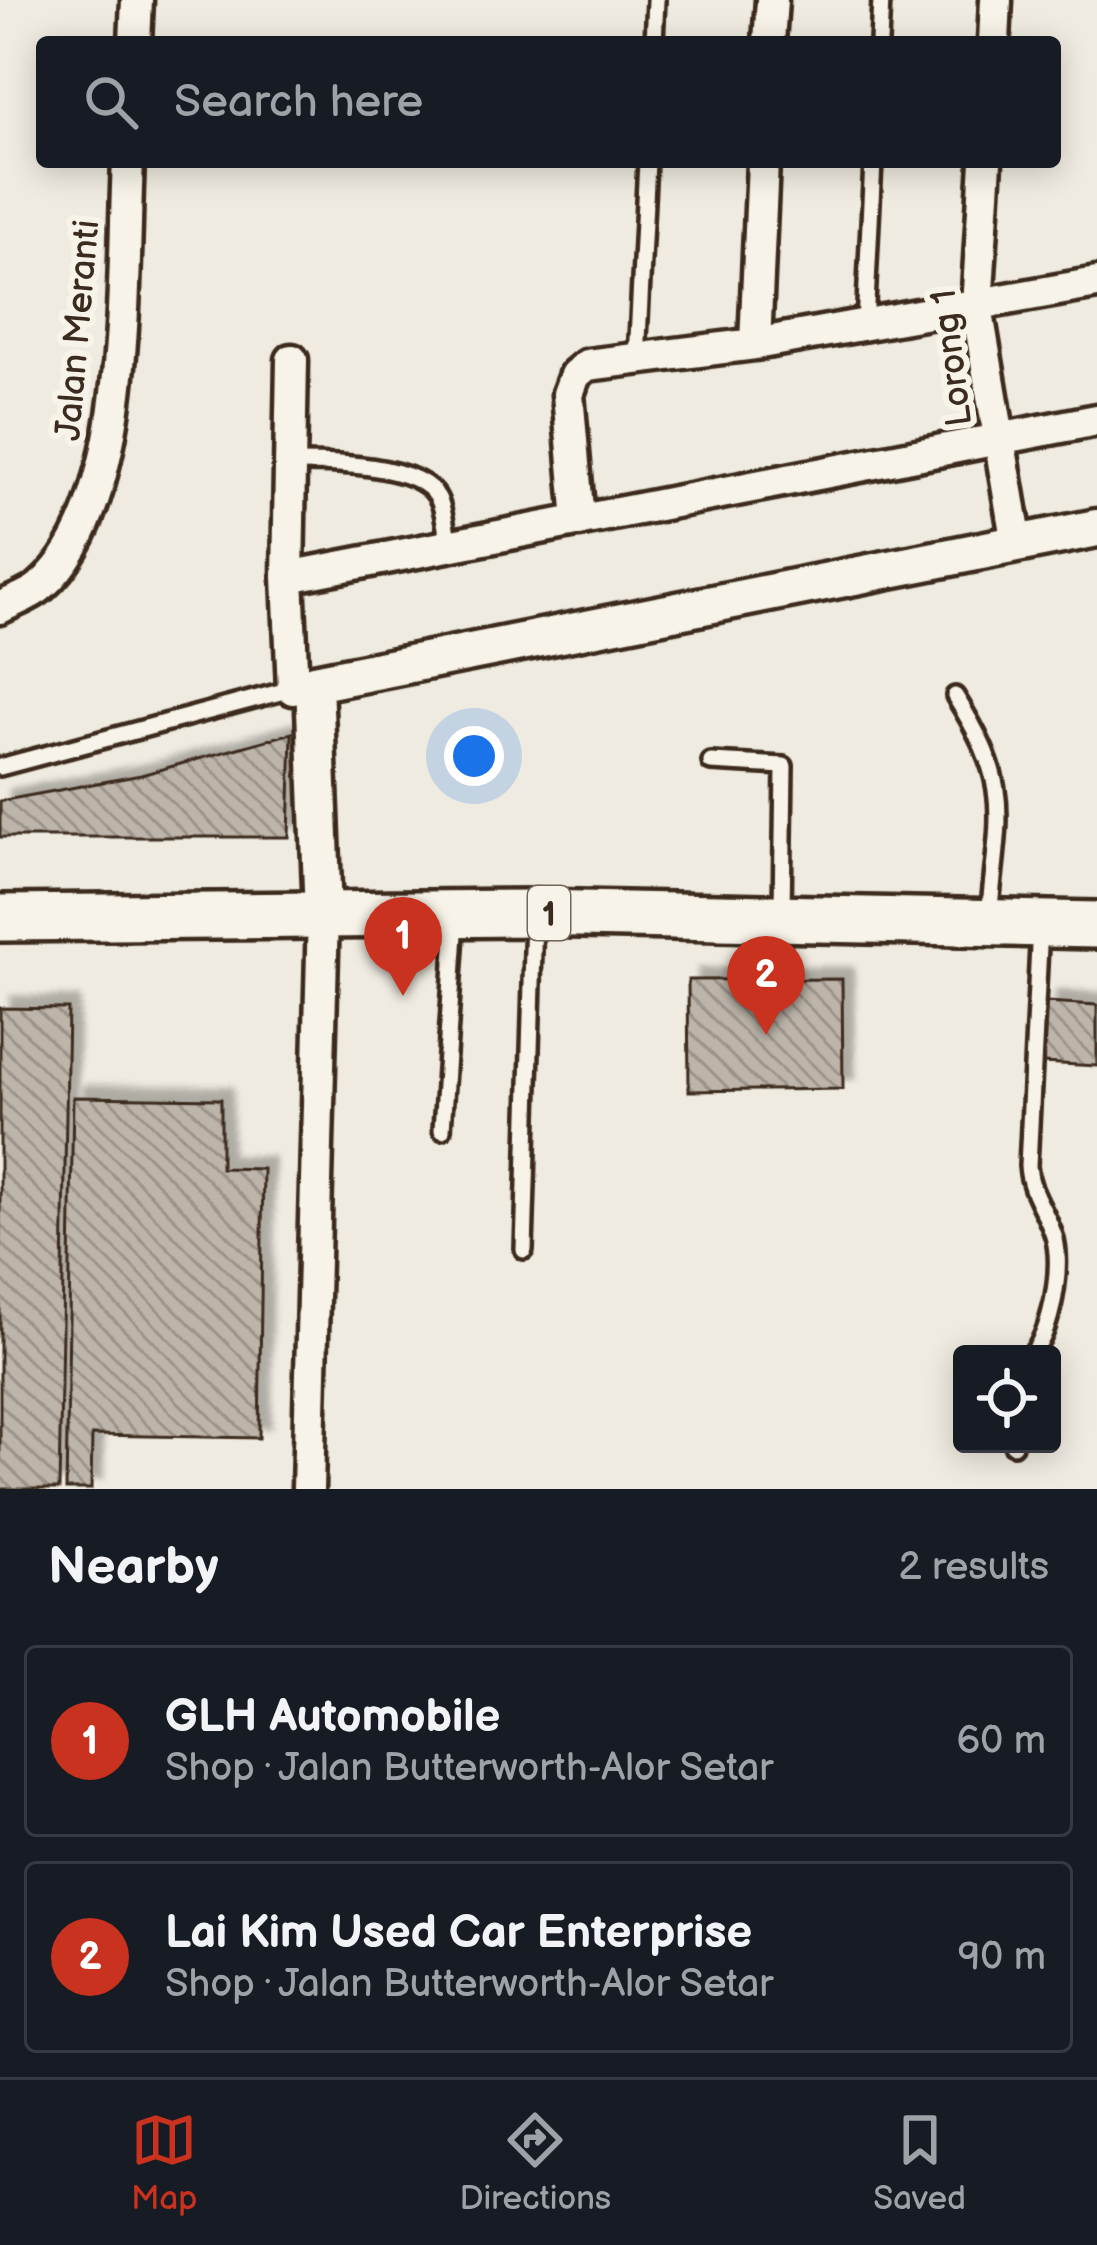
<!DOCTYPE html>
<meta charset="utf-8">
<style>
:root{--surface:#171b24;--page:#242831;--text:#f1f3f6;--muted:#9ea1a6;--line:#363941;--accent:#c8321e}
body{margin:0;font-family:"Balsamiq Sans",sans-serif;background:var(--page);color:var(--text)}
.controls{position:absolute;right:36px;bottom:36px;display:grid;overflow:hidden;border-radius:12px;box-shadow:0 6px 30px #0003}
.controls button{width:108px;height:108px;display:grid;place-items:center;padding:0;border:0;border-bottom:3px solid var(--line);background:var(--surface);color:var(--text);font:60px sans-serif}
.you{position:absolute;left:474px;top:756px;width:42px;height:42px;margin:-30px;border:9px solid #fff;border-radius:50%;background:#1a73e8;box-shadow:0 0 0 18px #1a73e833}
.badge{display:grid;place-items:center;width:78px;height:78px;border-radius:50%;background:var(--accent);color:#fff;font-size:39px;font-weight:700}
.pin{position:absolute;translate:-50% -99px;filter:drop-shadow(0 3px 6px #0008)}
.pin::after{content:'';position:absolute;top:63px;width:42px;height:36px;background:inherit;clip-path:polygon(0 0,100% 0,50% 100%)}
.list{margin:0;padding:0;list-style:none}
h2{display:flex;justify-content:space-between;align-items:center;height:156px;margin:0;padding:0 48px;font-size:51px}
h2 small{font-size:39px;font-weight:400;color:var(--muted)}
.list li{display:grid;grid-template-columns:78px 1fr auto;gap:36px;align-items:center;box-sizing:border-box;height:192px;margin:0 24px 24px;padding:0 24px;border:3px solid var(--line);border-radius:12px}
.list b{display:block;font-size:45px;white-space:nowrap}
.list p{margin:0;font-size:39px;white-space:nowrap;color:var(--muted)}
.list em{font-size:39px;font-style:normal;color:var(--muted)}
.icon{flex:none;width:66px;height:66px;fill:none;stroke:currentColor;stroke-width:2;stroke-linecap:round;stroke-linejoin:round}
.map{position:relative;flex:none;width:1097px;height:1489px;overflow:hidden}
.search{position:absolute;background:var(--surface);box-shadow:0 6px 30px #0003;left:36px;right:36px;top:36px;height:132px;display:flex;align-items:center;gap:30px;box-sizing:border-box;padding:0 42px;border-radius:12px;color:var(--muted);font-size:45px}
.sheet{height:588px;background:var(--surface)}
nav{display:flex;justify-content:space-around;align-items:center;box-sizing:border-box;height:168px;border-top:3px solid var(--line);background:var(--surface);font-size:33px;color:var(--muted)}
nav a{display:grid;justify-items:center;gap:6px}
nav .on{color:var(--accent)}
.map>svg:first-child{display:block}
.building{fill:url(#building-back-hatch);stroke:#3b2a1e;stroke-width:3;filter:url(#shadow)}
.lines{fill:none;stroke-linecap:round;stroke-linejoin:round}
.service-casing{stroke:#3b2a1e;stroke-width:24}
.minor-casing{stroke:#3b2a1e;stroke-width:39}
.tertiary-casing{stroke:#3b2a1e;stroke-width:45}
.primary-casing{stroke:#3b2a1e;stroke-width:54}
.service{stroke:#f7f3e8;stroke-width:15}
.minor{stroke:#f7f3e8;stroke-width:30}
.tertiary{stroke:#f7f3e8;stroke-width:36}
.primary{stroke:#f7f3e8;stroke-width:45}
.labels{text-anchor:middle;stroke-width:12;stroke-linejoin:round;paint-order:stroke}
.shield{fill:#f7f3e8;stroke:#73665b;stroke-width:3}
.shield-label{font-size:33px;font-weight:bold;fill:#3b2a1e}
.street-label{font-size:36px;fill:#3b2a1e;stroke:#f7f3e8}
</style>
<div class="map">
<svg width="1097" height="1489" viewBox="0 0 1097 1489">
<defs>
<pattern id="building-back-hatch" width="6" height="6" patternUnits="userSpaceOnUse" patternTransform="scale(3)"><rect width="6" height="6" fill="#bdb5aa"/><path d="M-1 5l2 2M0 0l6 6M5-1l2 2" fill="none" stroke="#9b938a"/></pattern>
<filter id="shadow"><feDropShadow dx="11" dy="-11" stdDeviation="3" flood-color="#0004"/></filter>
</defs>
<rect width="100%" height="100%" fill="#efebe0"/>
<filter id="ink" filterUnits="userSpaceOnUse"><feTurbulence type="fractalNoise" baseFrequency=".00833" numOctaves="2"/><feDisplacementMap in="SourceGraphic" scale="24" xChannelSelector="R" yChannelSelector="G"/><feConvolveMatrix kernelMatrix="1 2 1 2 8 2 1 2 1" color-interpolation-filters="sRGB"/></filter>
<g filter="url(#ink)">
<path class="building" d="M292,733L289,837H0V801L141,775Z
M842,979L843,1089L689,1091L688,980Z
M1046,1002L1097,1005V1066L1042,1063Z
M0,1008L68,1009L59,1489H0Z
M73,1097L221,1099V1168L263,1169L259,1438L92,1435L91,1489H66Z"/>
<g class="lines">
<defs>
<path id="service" d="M654,42L656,0
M879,42L881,0
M865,325L873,162
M637,359L647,162
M290,463C326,463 419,462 438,498C445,511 446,532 449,546
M955,696C1014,790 998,813 989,918
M711,762L784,766L782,911
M0,767L299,687
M442,1130L456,918
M524,1250L534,917
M1032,1354C1052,1330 1063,1266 1054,1236C1046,1210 1030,1194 1028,1166L1040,926
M1013,1444V1445"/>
<path id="minor" d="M135,42L137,0
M769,42L772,0
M994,42L996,0
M986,162L977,307L1017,544
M755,344L763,162
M292,360L288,577L293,689
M579,521L568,394L575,375L587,365L755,344L1097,283
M288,577L1097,420
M0,608C12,601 30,596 41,586C133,506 122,277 128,162
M308,1489L323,914"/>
<path id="tertiary" d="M323,914L314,683L1097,528"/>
<path id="primary" d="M0,918L534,913L1097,925"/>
</defs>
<use href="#service" class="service-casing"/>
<use href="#minor" class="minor-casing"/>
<use href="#tertiary" class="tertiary-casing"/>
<use href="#primary" class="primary-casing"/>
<use href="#service" class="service"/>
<use href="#minor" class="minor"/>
<use href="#tertiary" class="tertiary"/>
<use href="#primary" class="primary"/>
</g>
</g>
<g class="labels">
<rect class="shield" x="528" y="886" width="42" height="54" rx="9"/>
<g class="shield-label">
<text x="549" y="925">1</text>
</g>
<g class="street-label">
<text transform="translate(76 330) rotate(-85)" y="13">Jalan Meranti</text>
<text transform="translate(950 358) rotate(-97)" y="13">Lorong 1</text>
</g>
</g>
</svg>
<div class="controls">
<button><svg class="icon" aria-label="locate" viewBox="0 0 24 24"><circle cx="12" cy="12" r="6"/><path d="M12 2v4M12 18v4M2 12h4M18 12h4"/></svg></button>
</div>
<div class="you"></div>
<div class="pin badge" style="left:403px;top:996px">1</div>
<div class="pin badge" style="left:766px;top:1035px">2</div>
<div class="search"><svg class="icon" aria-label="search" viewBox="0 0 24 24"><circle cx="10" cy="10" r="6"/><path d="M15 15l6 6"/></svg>Search here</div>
</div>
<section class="sheet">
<h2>Nearby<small>2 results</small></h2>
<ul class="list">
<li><span class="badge">1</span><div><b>GLH Automobile</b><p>Shop · Jalan Butterworth-Alor Setar</p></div><em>60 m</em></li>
<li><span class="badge">2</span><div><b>Lai Kim Used Car Enterprise</b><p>Shop · Jalan Butterworth-Alor Setar</p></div><em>90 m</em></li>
</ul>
</section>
<nav>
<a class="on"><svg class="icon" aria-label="map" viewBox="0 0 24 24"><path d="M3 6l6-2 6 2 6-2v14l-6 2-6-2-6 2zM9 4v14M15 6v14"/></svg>Map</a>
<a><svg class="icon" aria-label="directions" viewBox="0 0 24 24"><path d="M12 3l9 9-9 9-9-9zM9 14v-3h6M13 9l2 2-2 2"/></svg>Directions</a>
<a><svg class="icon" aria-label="saved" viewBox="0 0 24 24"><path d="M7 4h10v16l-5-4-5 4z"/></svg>Saved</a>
</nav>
